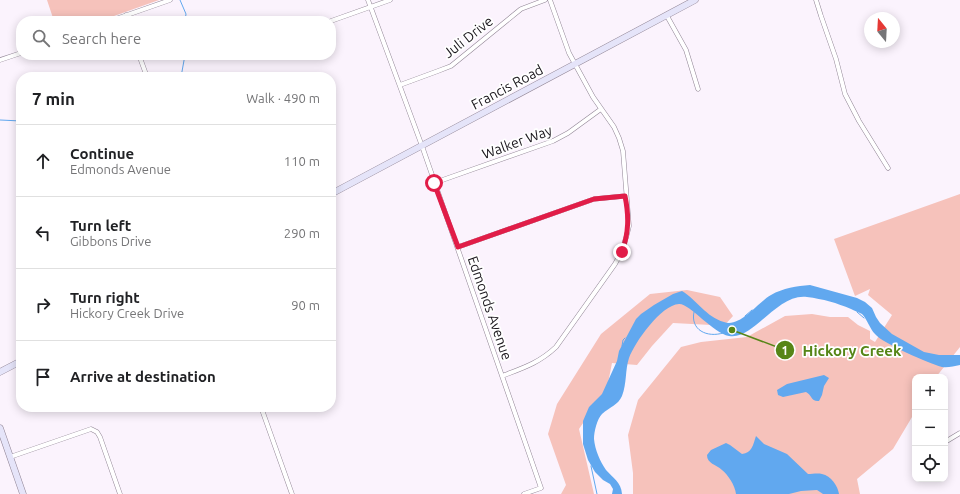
<!DOCTYPE html>
<meta charset="utf-8">
<style>
:root{--surface:#fff;--page:#f2f2f2;--text:#202124;--muted:#757577;--line:#e0e0e0}
body{margin:0;font-family:Ubuntu,sans-serif;background:var(--page);color:var(--text)}
.controls{position:absolute;right:12px;bottom:12px;display:grid;overflow:hidden;border-radius:8px;box-shadow:0 2px 10px #0003}
.controls button{width:36px;height:36px;display:grid;place-items:center;padding:0;border:0;border-bottom:1px solid var(--line);background:var(--surface);color:var(--text);font:20px sans-serif}
.compass{position:absolute;left:864px;top:12px;width:36px;height:36px;border-radius:50%;background:var(--surface);box-shadow:0 2px 10px #0003;rotate:342deg}
.stop{position:absolute;width:12px;height:12px;margin:-9px;border:3px solid #e11d48;border-radius:50%;background:#fff}
.stop.end{background:#e11d48;border-color:#fff;box-shadow:0 1px 4px #0008}
.list{margin:0;padding:0;list-style:none}
h2{display:flex;justify-content:space-between;align-items:center;height:52px;margin:0;padding:0 16px;font-size:17px}
h2 small{font-size:13px;font-weight:400;color:var(--muted)}
.list li{display:grid;grid-template-columns:26px 1fr auto;gap:12px;align-items:center;box-sizing:border-box;height:72px;padding:0 16px;border-top:1px solid var(--line)}
.list b{display:block;font-size:15px;white-space:nowrap}
.list p{margin:0;font-size:13px;white-space:nowrap;color:var(--muted)}
.list em{font-size:13px;font-style:normal;color:var(--muted)}
.icon{flex:none;width:22px;height:22px;fill:none;stroke:currentColor;stroke-width:2;stroke-linecap:round;stroke-linejoin:round}
.map{position:relative;flex:none;width:960px;height:494px;overflow:hidden}
.search{position:absolute;background:var(--surface);box-shadow:0 2px 10px #0003;left:16px;top:16px;width:320px;height:44px;display:flex;align-items:center;gap:10px;box-sizing:border-box;padding:0 14px;border-radius:16px;color:var(--muted);font-size:15px}
.panel{position:absolute;background:var(--surface);box-shadow:0 2px 10px #0003;left:16px;top:72px;width:320px;height:340px;border-radius:16px}
.map>svg:first-child{display:block}
.green{fill:#f6c2bb}
.water{fill:#61a8ef}
.lines{fill:none;stroke-linecap:round;stroke-linejoin:round}
.stream{stroke:#61a8ef;stroke-width:1}
.street-casing{stroke:#908494;stroke-width:5}
.secondary-casing{stroke:#908494;stroke-width:7}
.street{stroke:#fff;stroke-width:4}
.secondary{stroke:#e5e4f9;stroke-width:6}
.route{stroke:#e11d48;stroke-width:5}
.labels{text-anchor:middle;stroke-width:3.5;stroke-linejoin:round;paint-order:stroke}
.street-label{font-size:14px;fill:#1a161c;stroke:#fff}
.leader{fill:none;stroke:#568517;stroke-width:1.5}
.callout-dot{fill:#568517;stroke:#fff;stroke-width:1.5}
.mark-label{font-size:12px;text-anchor:middle;font-weight:bold;fill:#fff}
.callout-label{font-size:15px;text-anchor:middle;font-weight:bold;fill:#568517;stroke:#fff;stroke-width:3.5;stroke-linejoin:round;paint-order:stroke}
</style>
<div class="map">
<svg width="960" height="494" viewBox="0 0 960 494">
<rect width="100%" height="100%" fill="#fbf3fd"/>
<path class="green" d="M47,0H159L100,21H54Z
M960,194V347L936,377H915V412L893,449L857,479L860,494H633V473L628,435L638,400L681,347L701,342L747,337L785,316L812,314L830,317H848L858,325L870,331V339L875,342L892,315L868,295L870,289L855,296L834,239Z
M687,290L720,297L733,316L722,328L711,325L673,323L652,346L637,365L612,363L607,388L579,429L594,494H561L566,485L548,434L557,404L601,334L650,294Z"/>
<path class="water" d="M810,285L857,298L865,302L872,308L876,317L880,323L892,334L924,352L939,355H960V365C954,366 948,368 942,367C930,364 882,343 875,334C870,329 867,319 862,314C859,312 854,311 851,309C837,303 823,299 807,297C777,293 753,341 729,336C713,333 689,303 679,304C661,305 635,342 629,358C625,370 627,383 622,396C618,405 610,407 602,414C597,419 594,432 594,439C595,450 600,461 606,470C613,478 621,482 622,494H612L613,489L610,484L603,480L595,472L588,460L583,444V421L589,407L602,394L617,361L619,351L636,319L641,314L654,305L673,294L682,291C697,300 706,317 724,322C740,328 758,302 771,295C783,288 797,286 810,285Z
M824,375L829,378L824,386L822,395L819,401C811,402 812,395 806,392L783,397L778,395L777,390L787,384Z
M756,436L764,444L787,454L808,474C812,474 818,473 822,474C831,476 838,486 839,494H823L817,490L801,491L789,494H736C735,485 728,475 722,470C716,464 707,464 707,455L711,450L726,443L730,445L742,454C752,453 753,445 756,436Z"/>
<g class="lines">
<path class="stream" d="M180,0L186,14L185,21
M181,77L185,55
M0,120L21,121
M694,312C690,330 707,338 723,333
M857,312L864,318
M745,316L752,310
M622,346L623,340L625,338
M591,466L597,494"/>
<defs>
<path id="street" d="M368,0L422,146L541,488L524,494
M816,0L821,16L836,59L845,94L859,121L888,168
M126,15L127,21
M667,16L686,50L698,89
M110,21L170,0
M331,21L390,0
M139,55L147,77
M0,60L21,53
M400,85L438,71L451,66L521,9L545,0
M434,183L553,141L568,133L601,109
M458,247L594,199L625,196
M502,376C523,368 539,363 556,347L615,264C622,252 626,240 629,226L623,151L619,138L614,127L593,97L569,53L550,0
M261,407L292,494
M945,442L960,433
M10,457L91,429L97,432L100,437L120,494"/>
<path id="secondary" d="M331,194L695,0
M0,372L21,361
M0,428L23,494"/>
</defs>
<use href="#street" class="street-casing"/>
<use href="#secondary" class="secondary-casing"/>
<use href="#street" class="street"/>
<use href="#secondary" class="secondary"/>
</g>
<g class="lines">
<path class="route" d="M434,183L458,247L594,199L625,196C629,216 629,232 622,252"/>
</g>
<g class="labels">
<g class="street-label">
<text transform="translate(468 37) rotate(-38)" y="5">Juli Drive</text>
<text transform="translate(507 87) rotate(-28)" y="5">Francis Road</text>
<text transform="translate(517 142) rotate(-20)" y="5">Walker Way</text>
<text transform="translate(490 308) rotate(71)" y="5">Edmonds Avenue</text>
</g>
</g>
<path class="leader" d="M732 330L785 350"/>
<g class="callout-dot">
<circle cx="732" cy="330" r="4"/>
<circle cx="785" cy="350" r="10"/>
</g>
<g class="mark-label">
<text x="785" y="355">1</text>
</g>
<g class="callout-label">
<text x="852" y="356">Hickory Creek</text>
</g>
</svg>
<div class="controls">
<button>+</button>
<button>−</button>
<button><svg class="icon" aria-label="locate" viewBox="0 0 24 24"><circle cx="12" cy="12" r="6"/><path d="M12 2v4M12 18v4M2 12h4M18 12h4"/></svg></button>
</div>
<svg class="compass" viewBox="-18 -18 36 36"><path d="M0-13l5 13h-10z" fill="#e53935"/><path d="M0 13l5-13h-10z" fill="#757577"/></svg>
<div class="stop" style="left:434px;top:183px"></div>
<div class="stop end" style="left:622px;top:252px"></div>
<div class="search"><svg class="icon" aria-label="search" viewBox="0 0 24 24"><circle cx="10" cy="10" r="6"/><path d="M15 15l6 6"/></svg>Search here</div>
<section class="panel">
<h2>7 min<small>Walk · 490 m</small></h2>
<ul class="list">
<li><svg class="icon" aria-label="ahead" viewBox="0 0 24 24"><path d="M12 20V5M6 11l6-6 6 6"/></svg><div><b>Continue</b><p>Edmonds Avenue</p></div><em>110 m</em></li>
<li><svg class="icon" aria-label="left" viewBox="0 0 24 24"><path d="M17 20v-9H6M10 6l-5 5 5 5"/></svg><div><b>Turn left</b><p>Gibbons Drive</p></div><em>290 m</em></li>
<li><svg class="icon" aria-label="right" viewBox="0 0 24 24"><path d="M7 20v-9h11M14 6l5 5-5 5"/></svg><div><b>Turn right</b><p>Hickory Creek Drive</p></div><em>90 m</em></li>
<li><svg class="icon" aria-label="arrive" viewBox="0 0 24 24"><path d="M6 21V4h12l-3 4 3 4H6"/></svg><div><b>Arrive at destination</b></div></li>
</ul>
</section>
</div>
